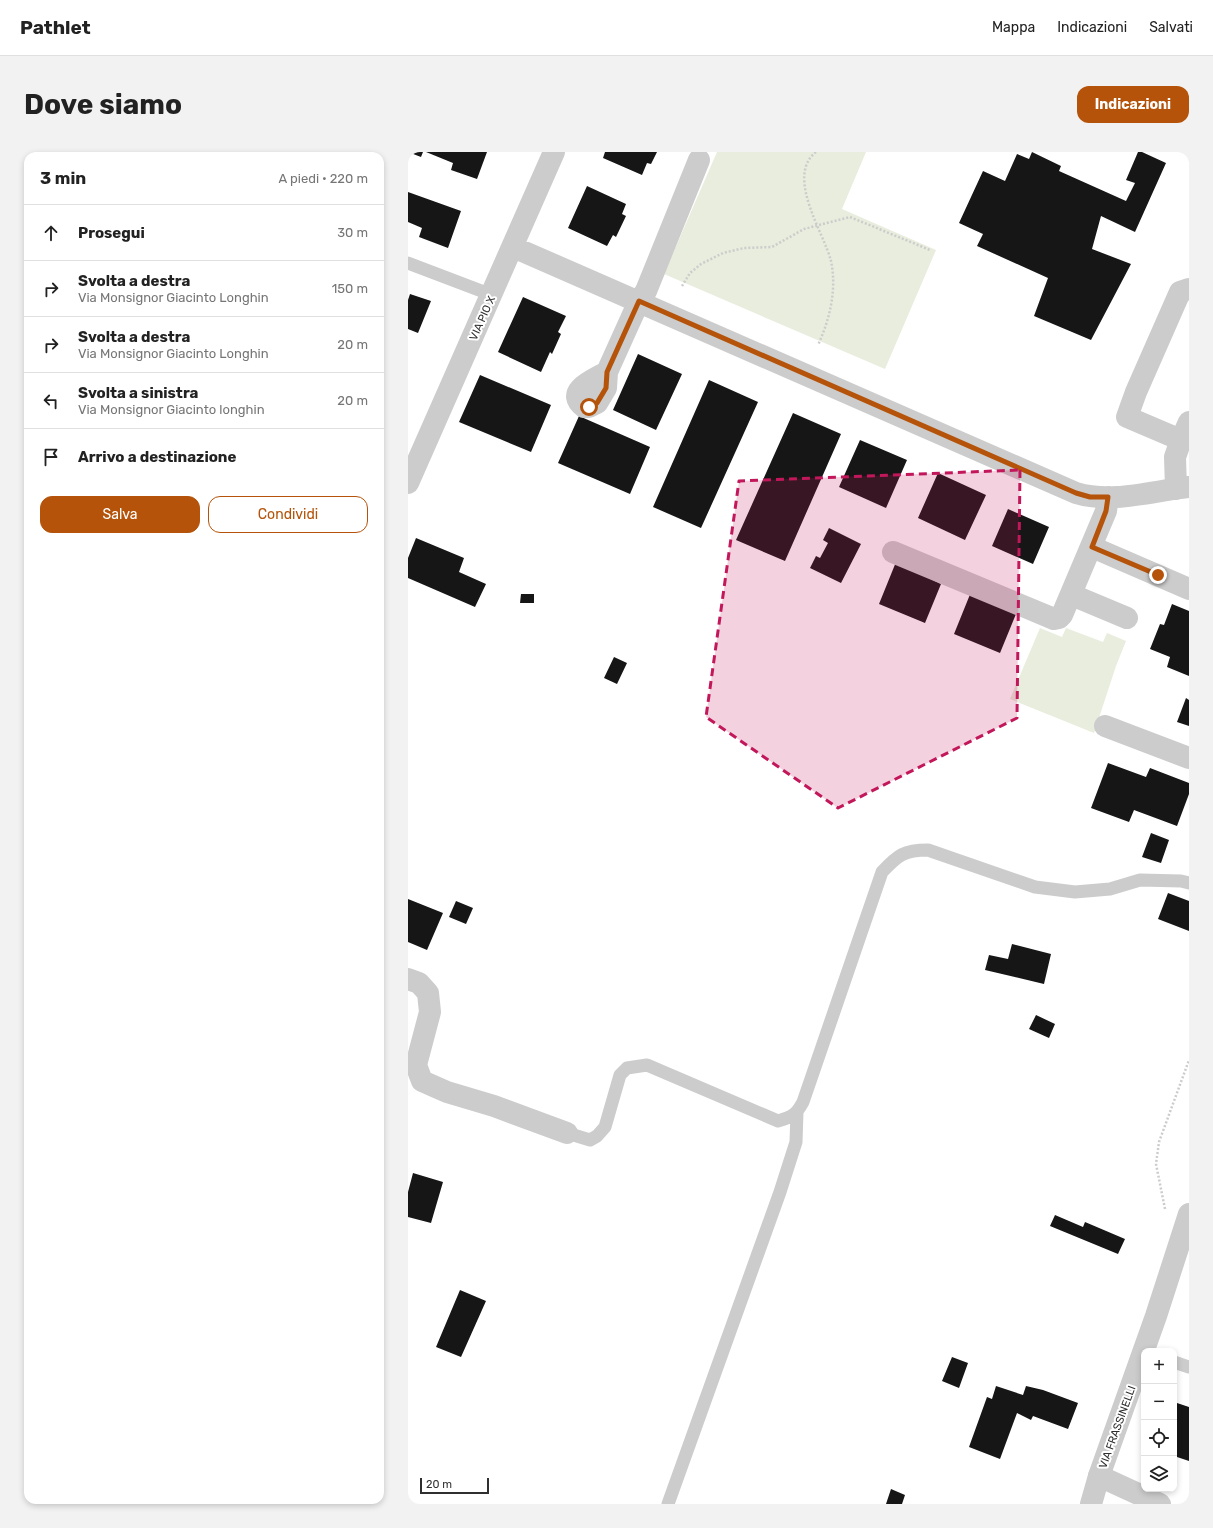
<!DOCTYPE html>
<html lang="it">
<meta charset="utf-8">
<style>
:root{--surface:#fff;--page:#f2f2f2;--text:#222;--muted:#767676;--line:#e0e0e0;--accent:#b45309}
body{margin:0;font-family:Rubik,sans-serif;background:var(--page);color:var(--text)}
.controls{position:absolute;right:12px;bottom:12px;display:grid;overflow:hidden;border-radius:8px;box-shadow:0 2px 6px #0003}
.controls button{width:36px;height:36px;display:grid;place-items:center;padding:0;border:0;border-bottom:1px solid var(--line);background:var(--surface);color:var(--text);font:20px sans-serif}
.scale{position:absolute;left:12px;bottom:10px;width:69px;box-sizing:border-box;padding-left:4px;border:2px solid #2f2f2f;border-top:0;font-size:11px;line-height:14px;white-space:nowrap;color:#2f2f2f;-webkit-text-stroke:3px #fff;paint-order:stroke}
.stop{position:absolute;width:12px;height:12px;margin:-9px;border:3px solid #b45309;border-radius:50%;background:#fff}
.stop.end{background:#b45309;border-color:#fff;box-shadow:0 1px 4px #0008}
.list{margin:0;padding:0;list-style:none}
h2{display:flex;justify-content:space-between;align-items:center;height:52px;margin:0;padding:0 16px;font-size:17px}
h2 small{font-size:13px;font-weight:400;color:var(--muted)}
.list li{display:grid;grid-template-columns:26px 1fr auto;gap:12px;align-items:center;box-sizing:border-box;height:56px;padding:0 16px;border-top:1px solid var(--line)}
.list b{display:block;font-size:15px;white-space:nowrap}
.list p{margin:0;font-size:13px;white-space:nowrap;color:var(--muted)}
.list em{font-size:13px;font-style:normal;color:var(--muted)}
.actions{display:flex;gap:8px;padding:12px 16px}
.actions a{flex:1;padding:9px 0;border:1px solid var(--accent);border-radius:12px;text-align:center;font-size:14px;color:var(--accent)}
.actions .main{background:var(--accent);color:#fff}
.icon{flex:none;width:22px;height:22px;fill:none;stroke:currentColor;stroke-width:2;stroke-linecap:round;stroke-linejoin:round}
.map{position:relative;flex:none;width:781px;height:1352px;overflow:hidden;border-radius:12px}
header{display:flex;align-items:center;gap:24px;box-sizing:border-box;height:56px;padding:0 20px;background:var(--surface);border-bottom:1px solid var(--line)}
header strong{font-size:19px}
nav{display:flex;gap:22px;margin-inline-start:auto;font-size:14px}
.intro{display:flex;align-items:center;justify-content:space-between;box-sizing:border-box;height:96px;padding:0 24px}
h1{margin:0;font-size:28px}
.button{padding:10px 18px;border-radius:12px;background:var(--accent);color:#fff;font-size:14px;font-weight:700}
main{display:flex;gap:24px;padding:0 24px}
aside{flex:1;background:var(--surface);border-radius:12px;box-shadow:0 2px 6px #0003}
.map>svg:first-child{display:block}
.green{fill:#e8eddd}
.building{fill:#161616}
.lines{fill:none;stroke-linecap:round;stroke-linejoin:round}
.path{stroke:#ccc;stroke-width:2.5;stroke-dasharray:2 2;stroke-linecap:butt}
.service{stroke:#ccc;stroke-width:13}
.minor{stroke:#ccc;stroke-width:22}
.tertiary{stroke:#ccc;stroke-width:22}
.route{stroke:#b45309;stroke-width:5}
.marked{fill:#c2185b;fill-opacity:0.2;stroke:#c2185b;stroke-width:3;stroke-dasharray:8 5;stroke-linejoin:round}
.labels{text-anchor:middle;stroke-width:4;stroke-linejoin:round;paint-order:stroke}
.street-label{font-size:11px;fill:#2f2f2f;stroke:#fff}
</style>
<header>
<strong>Pathlet</strong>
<nav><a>Mappa</a><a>Indicazioni</a><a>Salvati</a></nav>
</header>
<div class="intro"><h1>Dove siamo</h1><a class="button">Indicazioni</a></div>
<main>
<aside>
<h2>3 min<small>A piedi · 220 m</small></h2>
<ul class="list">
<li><svg class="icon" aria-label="ahead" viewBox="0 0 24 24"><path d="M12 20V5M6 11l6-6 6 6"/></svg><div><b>Prosegui</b></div><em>30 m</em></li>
<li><svg class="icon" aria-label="right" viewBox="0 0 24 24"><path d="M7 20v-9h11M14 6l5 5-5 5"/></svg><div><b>Svolta a destra</b><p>Via Monsignor Giacinto Longhin</p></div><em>150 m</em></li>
<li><svg class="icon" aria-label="right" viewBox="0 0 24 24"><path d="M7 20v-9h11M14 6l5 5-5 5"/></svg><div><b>Svolta a destra</b><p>Via Monsignor Giacinto Longhin</p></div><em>20 m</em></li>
<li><svg class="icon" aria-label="left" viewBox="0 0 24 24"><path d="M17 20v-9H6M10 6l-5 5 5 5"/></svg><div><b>Svolta a sinistra</b><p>Via Monsignor Giacinto longhin</p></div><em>20 m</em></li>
<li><svg class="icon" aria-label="arrive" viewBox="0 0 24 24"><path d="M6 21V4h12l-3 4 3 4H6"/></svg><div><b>Arrivo a destinazione</b></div></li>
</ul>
<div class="actions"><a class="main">Salva</a><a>Condividi</a></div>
</aside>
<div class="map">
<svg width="781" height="1352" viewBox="0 0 781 1352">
<rect width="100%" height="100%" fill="#fff"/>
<path class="green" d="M309,0H458L434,57L528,98L477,217L256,122Z
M632,476L654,485L658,476L695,490L699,481L718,489L708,514L686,581L602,547Z"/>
<path class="building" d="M0,0H15L13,5Z
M18,0H79L69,27L43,18L45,11Z
M197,0H249L243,12L239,11L234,23L195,6Z
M624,0L653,14L651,19L718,49L727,31L718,28L730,0H734L758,11L727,80L693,64L684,97L723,112L683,188L626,164L640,126L569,94L575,82L551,71L575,19L597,29L609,2L621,7Z
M179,34L218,52L214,62L218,64L208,85L205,83L199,94L160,76Z
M0,40L53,59L40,96L11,85L14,76L0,70Z
M2,142L23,149L10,181L0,177V148Z
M115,145L158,164L150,180L153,182L144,202L142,200L133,220L90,200Z
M230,202L274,222L248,278L205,258Z
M72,223L143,253L123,300L51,270Z
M301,228L350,250L293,376L245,355Z
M385,261L433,282L377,409L328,388Z
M171,264L242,295L222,342L150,311Z
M452,288L499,308L478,356L431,335Z
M530,321L578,343L557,388L510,366Z
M600,357L641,375L625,412L584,394Z
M421,376L453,392L433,431L402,416L408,404L412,406L420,391L415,388Z
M8,386L56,406L51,420L78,432L67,455L0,426V406Z
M488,410L533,432L517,471L471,452Z
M563,440L608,462L592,501L546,482Z
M113,442H126V451H112Z
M764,452L781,459V524L759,515L762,505L742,497L752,472L756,473Z
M206,505L219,511L209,532L196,526Z
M778,546L781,548V574L769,570Z
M700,611L738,625L742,616L781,631V642L769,674L726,658L721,670L683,656Z
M743,681L761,688L753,711L734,705Z
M760,741L781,749V779L750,767Z
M0,747L35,761L19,798L0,790Z
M48,749L65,756L58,772L41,765Z
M604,792L643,802L636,832L577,818L581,803L600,807Z
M628,863L647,872L641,886L621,877Z
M5,1021L35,1030L23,1071L0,1065V1040Z
M647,1063L675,1075L677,1070L717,1087L710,1102L642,1074Z
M52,1138L78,1149L53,1205L28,1195Z
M544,1205L560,1211L551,1236L534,1229Z
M588,1234L615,1243L618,1234L635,1238L670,1251L660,1277L625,1264L623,1268L609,1261L592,1307L561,1295L579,1245L584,1247Z
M766,1250L781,1255V1309L766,1304Z
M483,1337L497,1343L494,1352H478Z"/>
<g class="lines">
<path class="path" d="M408,0C377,24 416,81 423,109C429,137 422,167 410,193
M274,134L282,121L293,112L315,101L336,96L364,95L396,77L442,65L522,98
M757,1057L748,1012L751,990L781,908"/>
<path class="service" d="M0,111L84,143
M159,981L182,988L189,984L197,975L212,923L219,916L239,913L370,969C384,965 388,963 395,950L474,720C490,703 496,698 520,698L627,735L667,740L702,737L732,728L773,729L781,731
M766,1210L781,1215
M260,1352L372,1040L388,990L389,960"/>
<path class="minor" d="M105,95L668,341C704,352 744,339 781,335
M199,220C187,227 155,239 176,255H181L189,251L198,236L199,220L231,149L238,139L291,8
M773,288L781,270
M0,331L146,0
M768,337L767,305L773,288L719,265L728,240L772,140L781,137
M684,395L781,437
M485,400L646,467L651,466L654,463L698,359L700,345
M664,443L719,466
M697,574L781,606
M0,827L11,831L20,841L22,860L8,913L14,929L39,940L86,954L159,981
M691,1324L752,1352"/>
<path class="tertiary" d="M683,1352L691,1324L748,1164L781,1062"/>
</g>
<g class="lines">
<path class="route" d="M181,255L189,251L198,236L199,220L231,149L668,341L682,345H700L698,359L684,395L750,423"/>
</g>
<path class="marked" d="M612,318L609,566L430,656L298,565L331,329Z"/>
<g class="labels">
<g class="street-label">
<text transform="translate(74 166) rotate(-66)" y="4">VIA PIO X</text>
<text transform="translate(709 1275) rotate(-70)" y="4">VIA FRASSINELLI</text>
</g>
</g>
</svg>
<div class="controls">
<button>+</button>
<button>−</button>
<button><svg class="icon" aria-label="locate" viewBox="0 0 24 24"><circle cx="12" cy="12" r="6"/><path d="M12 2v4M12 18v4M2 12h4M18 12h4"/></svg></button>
<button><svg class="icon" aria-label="layers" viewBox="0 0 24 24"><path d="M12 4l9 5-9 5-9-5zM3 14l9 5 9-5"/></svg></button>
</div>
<div class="scale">20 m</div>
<div class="stop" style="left:181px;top:255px"></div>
<div class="stop end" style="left:750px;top:423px"></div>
</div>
</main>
